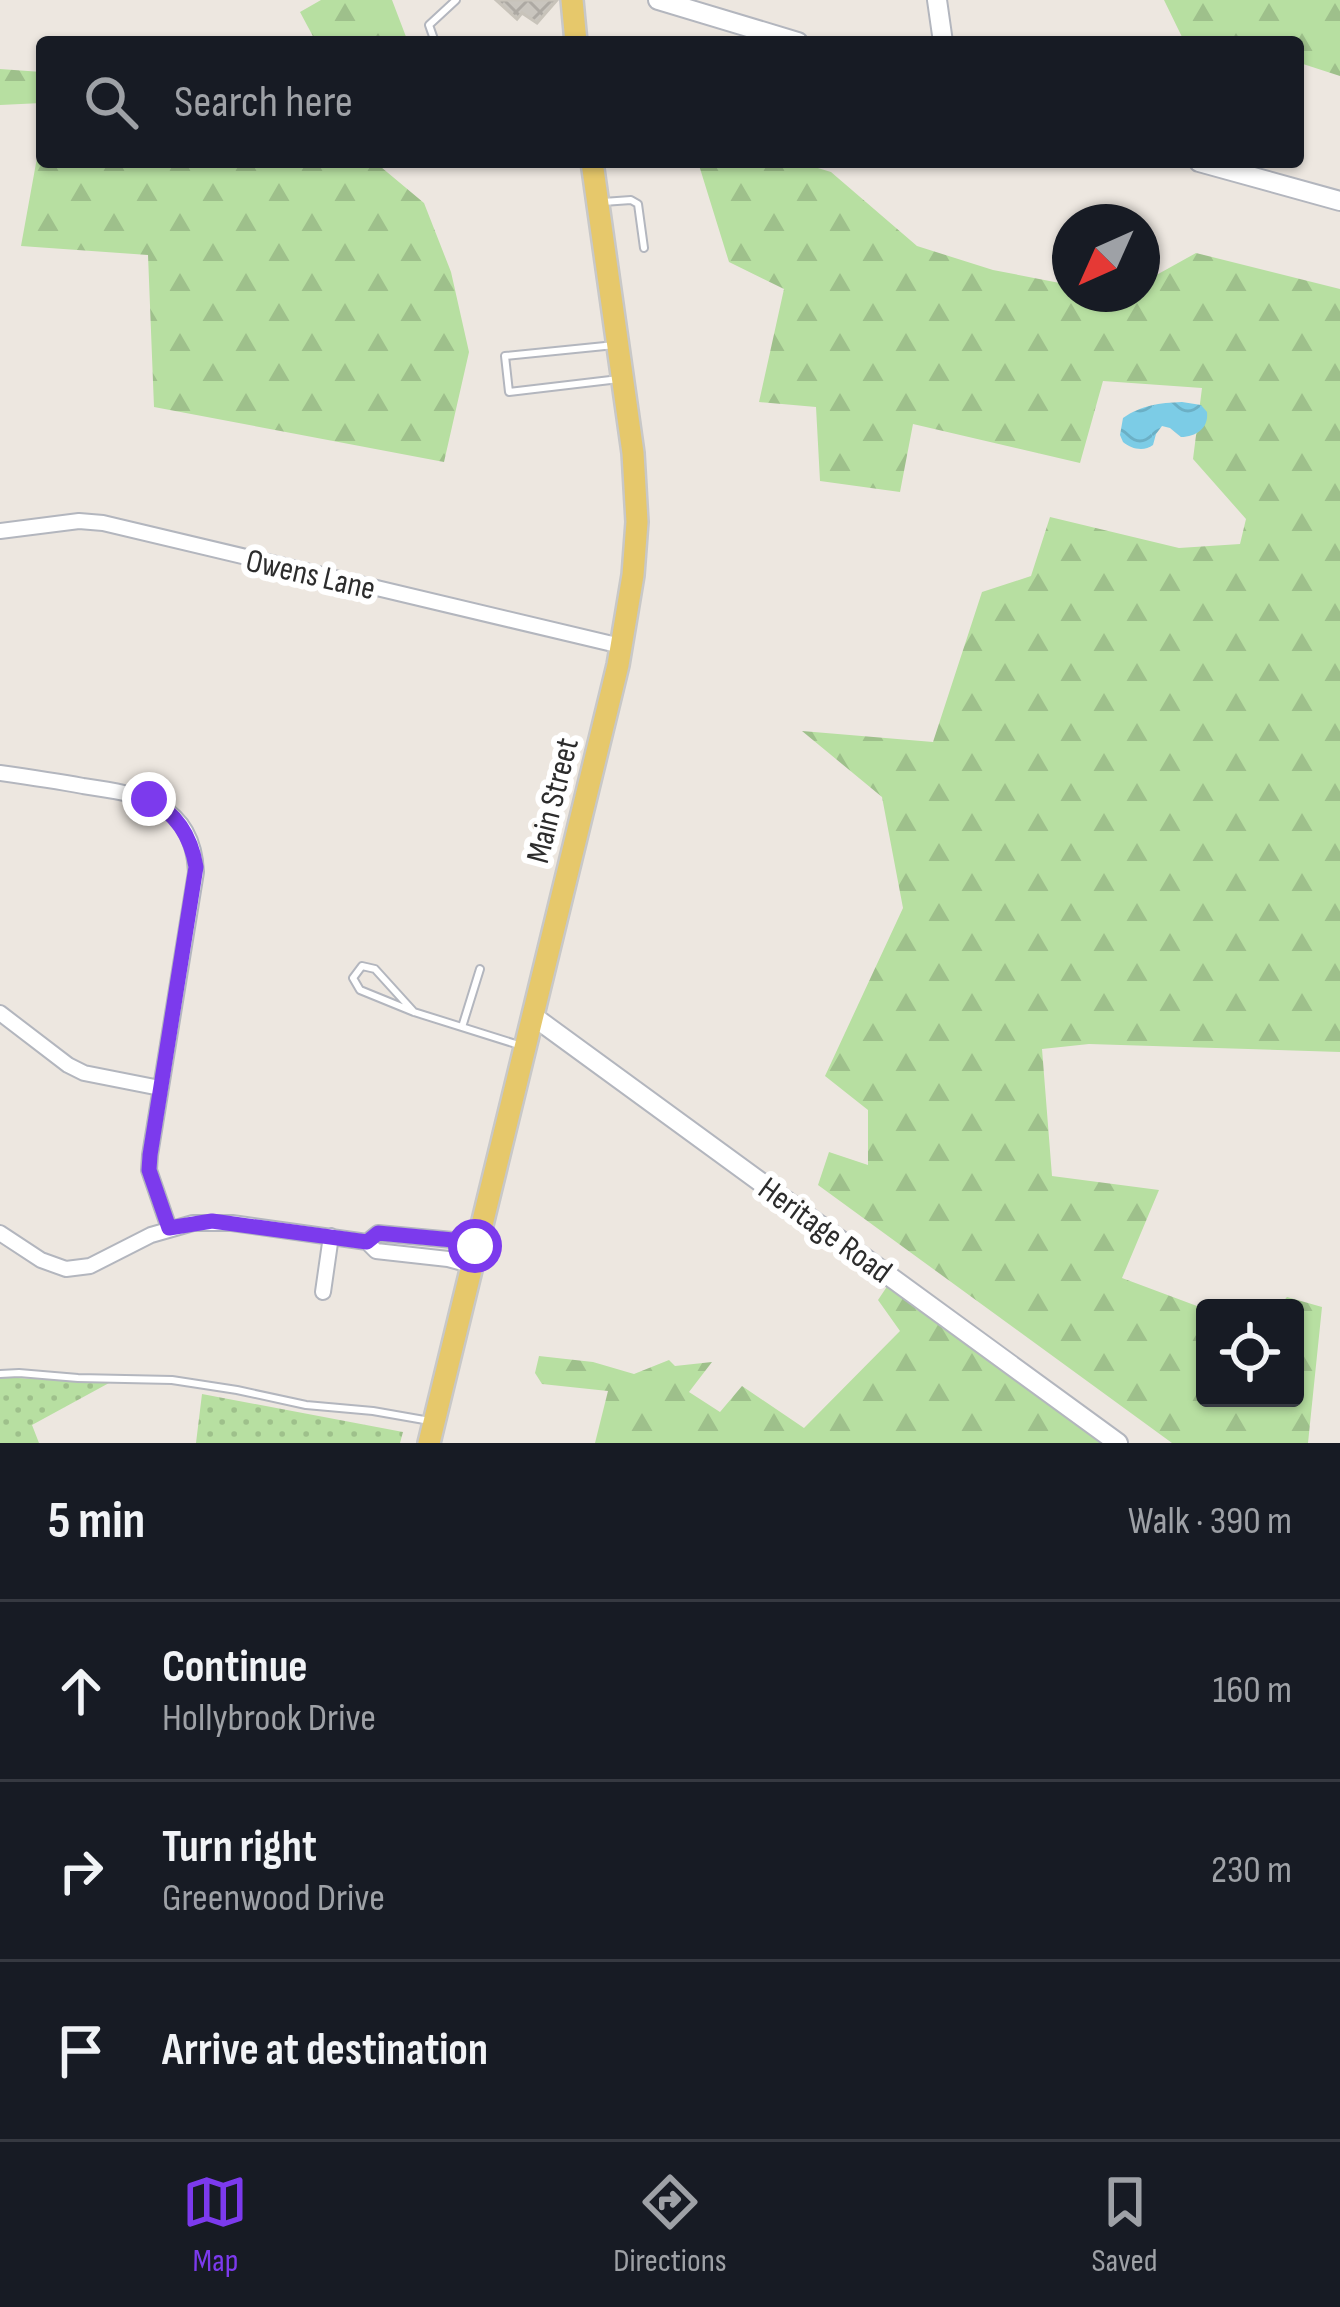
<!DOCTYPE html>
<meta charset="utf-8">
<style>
:root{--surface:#171b24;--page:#242831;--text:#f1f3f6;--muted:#9ea1a6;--line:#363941;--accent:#7c3aed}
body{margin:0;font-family:"Sofia Sans Condensed",sans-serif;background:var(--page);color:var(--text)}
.controls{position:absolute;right:36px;bottom:36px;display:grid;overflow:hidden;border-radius:12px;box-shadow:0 3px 9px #0004}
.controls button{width:108px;height:108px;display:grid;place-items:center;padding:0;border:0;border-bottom:3px solid var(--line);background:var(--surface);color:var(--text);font:60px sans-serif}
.compass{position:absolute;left:1052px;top:204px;width:108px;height:108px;border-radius:50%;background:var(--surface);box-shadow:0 3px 9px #0004;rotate:225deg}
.stop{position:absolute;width:36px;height:36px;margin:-27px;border:9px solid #7c3aed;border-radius:50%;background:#fff}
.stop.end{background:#7c3aed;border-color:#fff;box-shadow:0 3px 12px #0008}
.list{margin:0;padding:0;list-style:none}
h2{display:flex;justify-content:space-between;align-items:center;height:156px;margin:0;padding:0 48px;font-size:51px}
h2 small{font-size:39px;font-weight:400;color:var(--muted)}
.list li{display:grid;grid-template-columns:78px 1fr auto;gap:36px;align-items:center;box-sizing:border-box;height:180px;padding:0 48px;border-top:3px solid var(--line)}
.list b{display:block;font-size:45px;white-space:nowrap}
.list p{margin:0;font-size:39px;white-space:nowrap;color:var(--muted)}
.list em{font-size:39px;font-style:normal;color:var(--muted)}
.icon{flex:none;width:66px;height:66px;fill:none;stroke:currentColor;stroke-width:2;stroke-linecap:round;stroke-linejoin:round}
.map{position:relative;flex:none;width:1340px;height:1443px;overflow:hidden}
.search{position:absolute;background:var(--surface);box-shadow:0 3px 9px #0004;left:36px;right:36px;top:36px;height:132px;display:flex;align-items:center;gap:30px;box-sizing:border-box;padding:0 42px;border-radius:12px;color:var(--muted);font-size:45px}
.sheet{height:696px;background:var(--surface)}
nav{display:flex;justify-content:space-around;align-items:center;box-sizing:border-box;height:168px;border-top:3px solid var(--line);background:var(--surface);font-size:33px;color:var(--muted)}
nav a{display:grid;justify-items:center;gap:6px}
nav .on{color:var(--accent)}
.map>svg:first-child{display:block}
.grass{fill:url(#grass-dots)}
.forest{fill:url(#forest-firs)}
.water{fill:url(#water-waves)}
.building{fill:url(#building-cross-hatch);stroke:#c8c3ba;stroke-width:3}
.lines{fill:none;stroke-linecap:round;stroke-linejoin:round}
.lane-casing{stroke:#b3b6be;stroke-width:10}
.street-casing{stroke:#b3b6be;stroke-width:18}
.secondary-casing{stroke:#b3b6be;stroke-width:22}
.primary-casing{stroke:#c8c8c8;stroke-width:26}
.lane{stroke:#fff;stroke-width:6}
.street{stroke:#fff;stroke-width:14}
.secondary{stroke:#fff;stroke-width:18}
.primary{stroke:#e6c86b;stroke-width:21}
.route{stroke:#7c3aed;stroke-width:15}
.labels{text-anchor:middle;stroke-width:12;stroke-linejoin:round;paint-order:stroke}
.street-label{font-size:33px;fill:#2c2c2c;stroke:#fff}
</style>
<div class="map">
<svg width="1340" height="1443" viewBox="0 0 1340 1443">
<defs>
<pattern id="grass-dots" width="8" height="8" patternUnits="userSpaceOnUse" patternTransform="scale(3)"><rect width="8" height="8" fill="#b7dfa1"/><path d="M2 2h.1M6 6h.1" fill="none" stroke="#9ec08b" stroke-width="1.8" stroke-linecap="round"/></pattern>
<pattern id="forest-firs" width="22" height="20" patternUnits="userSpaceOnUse" patternTransform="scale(3)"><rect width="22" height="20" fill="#b7dfa1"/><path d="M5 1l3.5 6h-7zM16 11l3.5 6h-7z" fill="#9ec08b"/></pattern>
<pattern id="water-waves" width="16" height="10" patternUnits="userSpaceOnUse" patternTransform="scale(3)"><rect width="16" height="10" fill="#7ccce6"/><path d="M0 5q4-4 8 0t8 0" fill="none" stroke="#6bafc5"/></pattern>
<pattern id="building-cross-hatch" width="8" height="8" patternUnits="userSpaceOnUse" patternTransform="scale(3)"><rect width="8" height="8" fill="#c9c5be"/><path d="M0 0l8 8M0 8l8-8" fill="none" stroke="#ada9a3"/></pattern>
</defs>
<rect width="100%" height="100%" fill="#ede7e0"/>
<path class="grass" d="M0,1377L109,1383L32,1425L39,1443H0Z
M202,1394L403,1432L400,1443H196Z"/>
<path class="forest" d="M321,0H392L408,42H316L300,12Z
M1164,0H1340V76L1303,64L1298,92V42H1180L1182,37Z
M0,69L42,72V103L0,105Z
M42,130V162H375L424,203L451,272L469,352L444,462L154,407L148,255L21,246Z
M698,162H798L831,172L917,246L993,270L1070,285V294H1142V283L1196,253L1340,289V1052L1089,1044L1042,1049L1052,1176L1159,1190L1122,1278L1205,1309V1398H1295V1308H1277L1287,1297L1322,1307L1308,1443H1172L818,1185L829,1152L868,1165V1110L825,1076L903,908L882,797L802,731L933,742L982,592L1031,576L1050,517L1179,548L1240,544L1246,519L1193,459L1202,388L1103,381L1080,463L913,424L900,492L820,481L816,407L759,402L784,289L729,262Z
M888,1285L1103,1443H595L608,1391L542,1384L535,1373L539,1356L593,1362L634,1374L669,1360L675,1366L712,1362L689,1392L720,1412L742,1386L804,1428L900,1331L878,1300Z"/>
<path class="water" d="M1182,402L1201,405L1207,412C1209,428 1196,437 1181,437L1170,428L1162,426L1156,434L1153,445C1144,452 1131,449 1123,442L1120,435L1123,418C1142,405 1159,403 1182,402Z"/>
<path class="building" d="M496,0H557L537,23L522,13L517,19Z"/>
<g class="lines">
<defs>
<path id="lane" d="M435,42L429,25L456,0
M603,202L631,200L638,204L644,248
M615,345L505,356L509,392L619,379
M414,1012L375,969L362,966L353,978L360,990L414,1012L522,1046
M462,1027L480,969
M0,1374L19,1373L78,1378L172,1380L237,1390L306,1405L373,1411L430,1421"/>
<path id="street" d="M0,531L79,521L103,523L621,646
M0,773C28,777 55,781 83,786C139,794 193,802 196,872L150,1155L149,1170L169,1228
M0,1013L68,1065L84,1073L160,1088
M0,1233L41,1260L66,1269L90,1266L151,1235L193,1223H232L367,1242L376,1251L448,1259L470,1265
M367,1242L378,1233L453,1240L474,1247
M323,1292L331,1236"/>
<path id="secondary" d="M658,0L798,42
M937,0L943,42
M1199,162L1340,201
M533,1016L1118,1443"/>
<path id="primary" d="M572,0L576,42
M429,1443L618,665L633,575L637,522L633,453L592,162"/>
</defs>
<use href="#lane" class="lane-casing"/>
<use href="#street" class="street-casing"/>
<use href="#secondary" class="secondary-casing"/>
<use href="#primary" class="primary-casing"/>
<use href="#lane" class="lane"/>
<use href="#street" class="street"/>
<use href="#secondary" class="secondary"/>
<use href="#primary" class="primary"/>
</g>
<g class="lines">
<path class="route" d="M149,799C176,813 191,836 196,867L150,1155L149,1170L169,1228L212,1221L367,1242L378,1233L453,1240L475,1246"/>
</g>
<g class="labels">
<g class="street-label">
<text transform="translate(311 573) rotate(13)" y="12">Owens Lane</text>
<text transform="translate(551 800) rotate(-76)" y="12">Main Street</text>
<text transform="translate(826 1229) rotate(36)" y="12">Heritage Road</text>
</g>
</g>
</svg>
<div class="controls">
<button><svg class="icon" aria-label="locate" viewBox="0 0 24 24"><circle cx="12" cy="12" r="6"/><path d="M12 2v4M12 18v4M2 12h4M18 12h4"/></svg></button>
</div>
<svg class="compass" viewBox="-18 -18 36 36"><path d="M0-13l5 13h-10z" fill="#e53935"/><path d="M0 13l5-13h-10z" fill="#9ea1a6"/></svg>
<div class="stop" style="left:475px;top:1246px"></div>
<div class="stop end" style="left:149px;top:799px"></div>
<div class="search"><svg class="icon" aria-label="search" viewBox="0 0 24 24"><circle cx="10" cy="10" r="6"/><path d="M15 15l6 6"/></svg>Search here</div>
</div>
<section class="sheet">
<h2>5 min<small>Walk · 390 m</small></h2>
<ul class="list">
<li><svg class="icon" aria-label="ahead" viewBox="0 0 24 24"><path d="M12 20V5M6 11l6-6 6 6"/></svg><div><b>Continue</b><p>Hollybrook Drive</p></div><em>160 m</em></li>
<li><svg class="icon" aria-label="right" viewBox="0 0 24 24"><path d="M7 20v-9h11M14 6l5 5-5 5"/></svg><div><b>Turn right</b><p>Greenwood Drive</p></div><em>230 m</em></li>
<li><svg class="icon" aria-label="arrive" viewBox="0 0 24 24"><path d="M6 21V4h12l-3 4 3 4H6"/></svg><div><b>Arrive at destination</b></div></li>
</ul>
</section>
<nav>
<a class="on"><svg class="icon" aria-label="map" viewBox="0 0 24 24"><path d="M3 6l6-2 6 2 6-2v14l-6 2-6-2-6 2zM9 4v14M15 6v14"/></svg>Map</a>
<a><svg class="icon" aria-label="directions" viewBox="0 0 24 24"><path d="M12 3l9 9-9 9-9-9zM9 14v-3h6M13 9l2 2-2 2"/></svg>Directions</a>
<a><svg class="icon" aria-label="saved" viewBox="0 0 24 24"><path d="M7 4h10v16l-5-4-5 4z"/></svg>Saved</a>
</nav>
